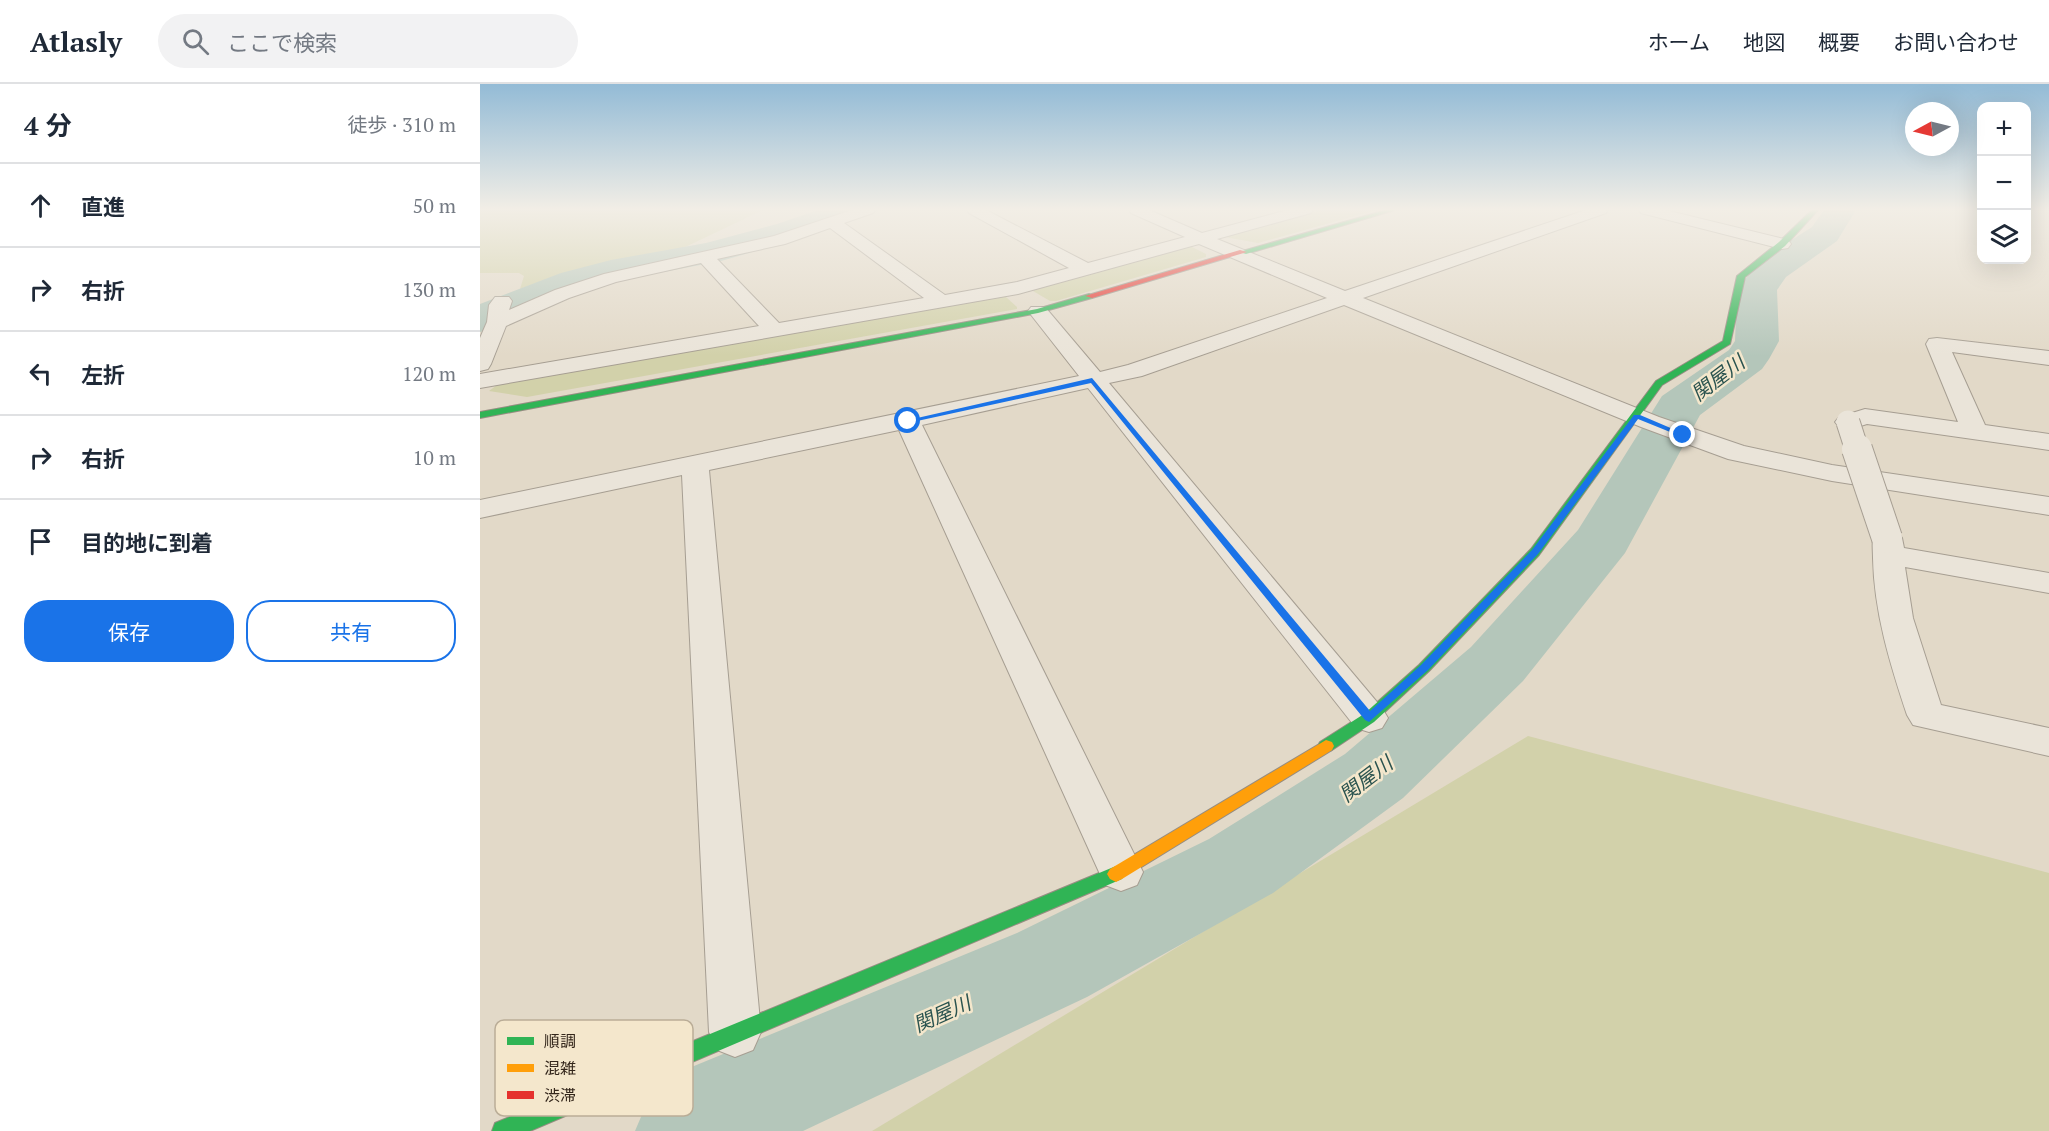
<!DOCTYPE html>
<html lang="ja">
<meta charset="utf-8">
<style>
:root{--surface:#fff;--page:#f2f2f3;--text:#1f2937;--muted:#747a83;--line:#e0e1e3;--accent:#1a73e8}
body{margin:0;font-family:"PT Serif","Noto Sans JP",serif;background:var(--page);color:var(--text)}
.controls{position:absolute;right:18px;top:18px;display:grid;overflow:hidden;border-radius:12px;box-shadow:0 6px 24px #0002}
.controls button{width:54px;height:54px;display:grid;place-items:center;padding:0;border:0;border-bottom:2px solid var(--line);background:var(--surface);color:var(--text);font:30px sans-serif}
.compass{position:absolute;left:1425px;top:18px;width:54px;height:54px;border-radius:50%;background:var(--surface);box-shadow:0 6px 24px #0002;rotate:263deg}
.stop{position:absolute;width:18px;height:18px;margin:-14px;border:4px solid #1a73e8;border-radius:50%;background:#fff}
.stop.end{background:#1a73e8;border-color:#fff;box-shadow:0 2px 6px #0008}
.list{margin:0;padding:0;list-style:none}
h2{display:flex;justify-content:space-between;align-items:center;height:78px;margin:0;padding:0 24px;font-size:26px}
h2 small{font-size:20px;font-weight:400;color:var(--muted)}
.list li{display:grid;grid-template-columns:39px 1fr auto;gap:18px;align-items:center;box-sizing:border-box;height:84px;padding:0 24px;border-top:2px solid var(--line)}
.list b{display:block;font-size:22px;white-space:nowrap}
.list em{font-size:20px;font-style:normal;color:var(--muted)}
.actions{display:flex;gap:12px;padding:18px 24px}
.actions a{flex:1;padding:14px 0;border:2px solid var(--accent);border-radius:24px;text-align:center;font-size:21px;color:var(--accent)}
.actions .main{background:var(--accent);color:#fff}
.icon{flex:none;width:33px;height:33px;fill:none;stroke:currentColor;stroke-width:2;stroke-linecap:round;stroke-linejoin:round}
.map{position:relative;flex:none;width:1569px;height:1047px;overflow:hidden}
header{display:flex;align-items:center;gap:36px;box-sizing:border-box;height:84px;padding:0 30px;background:var(--surface);border-bottom:2px solid var(--line)}
header strong{font-size:28px}
nav{display:flex;gap:33px;margin-inline-start:auto;font-size:21px}
.search{width:420px;height:54px;background:var(--page);display:flex;align-items:center;gap:15px;box-sizing:border-box;padding:0 21px;border-radius:33px;color:var(--muted);font-size:22px}
main{display:flex}
aside{flex:1;background:var(--surface)}
.map>svg:first-child{display:block}
.green{fill:#d2d1aa}
.lines{fill:none;stroke-linecap:round;stroke-linejoin:round}
.river{fill:#b4c6ba;fill-rule:evenodd}
.street-casing{stroke:#a69e92;stroke-width:2}
.fast-casing{stroke:#968d82;stroke-width:2}
.slow-casing{stroke:#968d82;stroke-width:2}
.jam-casing{stroke:#968d82;stroke-width:2}
.street{fill:#eae4d9;fill-rule:evenodd}
.fast{fill:#30b455;fill-rule:evenodd}
.slow{fill:#ff9f0a;fill-rule:evenodd}
.jam{fill:#e5322d;fill-rule:evenodd}
.street-bridge-far1-casing{stroke:#a69e92;stroke-width:25;stroke-linecap:butt}
.street-bridge-casing{stroke:#a69e92;stroke-width:32;stroke-linecap:butt}
.street-bridge-far1{stroke:#eae4d9;stroke-width:23}
.street-bridge{stroke:#eae4d9;stroke-width:30}
.route{fill:#1a73e8}
.labels{text-anchor:middle;stroke-width:5;stroke-linejoin:round;paint-order:stroke}
.water-label{font-size:20px;font-style:italic;fill:#2a534f;stroke:#f4e7cc}
.key{fill:#f4e7cc;stroke:#baad97;stroke-width:1.5}
.key-label{font-size:16px;fill:#33261b}
</style>
<header>
<strong>Atlasly</strong>
<div class="search"><svg class="icon" aria-label="search" viewBox="0 0 24 24"><circle cx="10" cy="10" r="6"/><path d="M15 15l6 6"/></svg>ここで検索</div>
<nav><a>ホーム</a><a>地図</a><a>概要</a><a>お問い合わせ</a></nav>
</header>
<main>
<aside>
<h2>4 分<small>徒歩 · 310 m</small></h2>
<ul class="list">
<li><svg class="icon" aria-label="ahead" viewBox="0 0 24 24"><path d="M12 20V5M6 11l6-6 6 6"/></svg><div><b>直進</b></div><em>50 m</em></li>
<li><svg class="icon" aria-label="right" viewBox="0 0 24 24"><path d="M7 20v-9h11M14 6l5 5-5 5"/></svg><div><b>右折</b></div><em>130 m</em></li>
<li><svg class="icon" aria-label="left" viewBox="0 0 24 24"><path d="M17 20v-9H6M10 6l-5 5 5 5"/></svg><div><b>左折</b></div><em>120 m</em></li>
<li><svg class="icon" aria-label="right" viewBox="0 0 24 24"><path d="M7 20v-9h11M14 6l5 5-5 5"/></svg><div><b>右折</b></div><em>10 m</em></li>
<li><svg class="icon" aria-label="arrive" viewBox="0 0 24 24"><path d="M6 21V4h12l-3 4 3 4H6"/></svg><div><b>目的地に到着</b></div></li>
</ul>
<div class="actions"><a class="main">保存</a><a>共有</a></div>
</aside>
<div class="map">
<svg width="1569" height="1047" viewBox="0 0 1569 1047">
<rect width="100%" height="100%" fill="#e2d9c8"/>
<path class="green" d="M0,126H283L199,166L87,188L40,205L44,192L39,189H0Z
M842,126H896L778,159L745,153Z
M703,163H712L726,170V173L576,217H570L553,207L555,204Z
M521,212L526,213L537,223V225L47,313L9,307L21,298Z
M1048,652L1569,789V1047H392Z"/>
<g class="lines">
<path class="river" d="M338,126H385L380,133L321,154L241,177L136,197L109,205L15,244L0,248V220L81,189L131,176L226,159L297,140Z
M1344,126H1376L1357,157L1306,193L1297,206L1299,257L1289,275L1282,285L1220,331L1145,469L1043,597L923,714L793,809L607,913L323,1047H155L172,1007L197,989L537,849L729,755L865,670L991,563L1098,446L1182,312L1249,266L1255,257L1257,206L1279,177L1332,143Z"/>
<defs>
<path id="street" d="M372,126H395L393,129L364,139L465,211L537,198L589,184L489,129L487,126H506L608,179L705,153L651,129L649,126H669L722,149L808,126H833L831,129L737,155L865,207L1106,126H1128L1126,129L883,214L1179,333L1264,362L1352,381L1569,413V431L1352,397L1248,375L1161,343L864,221L662,292L629,299L902,624L908,634L902,644L889,648L876,644L608,304L442,341L663,788L657,801L641,807L625,801L619,788L419,346L229,386L281,948L273,966L255,973L237,966L229,948L202,391L0,434V416L599,292L548,227L551,223H565L620,288L648,281L847,214L719,160L538,210L0,304V290L279,242L221,179L136,198L89,214L26,242L11,280L8,285L0,287V254L7,238L9,221L15,213H29L32,217L29,226L75,206L124,190L294,152ZM350,144L444,214L299,239L237,175L305,160Z
M1159,126H1185L1308,156L1311,160L1308,164L1302,165L1161,129Z
M1457,254L1569,267V281L1472,268L1505,341L1569,350V366L1387,340L1368,346L1359,343L1355,338L1359,333L1385,325L1478,338L1446,260L1449,255Z
M1407,445L1418,448L1422,454L1424,464L1569,489V509L1425,483L1433,534L1461,621L1569,644V672L1433,641L1427,631C1410,580 1394,528 1393,474C1393,464 1391,456 1396,448Z"/>
<path id="fast" d="M906,126H915L766,170L759,168Z
M1332,126H1338L1305,162L1265,193L1250,260L1182,301L1059,471L949,587L894,638L852,666L846,668L840,666L838,662L840,658L884,630L939,581L1051,465L1176,297L1243,257L1257,192L1299,158Z
M609,210L613,212L612,214L558,229L0,334V328L557,225Z
M636,782L642,785L645,790L642,795L50,1047H12L15,1039Z"/>
<path id="slow" d="M846,656L852,658L854,662L852,666L642,795L636,798L630,795L627,790L630,785Z"/>
<path id="jam" d="M760,166L767,168L612,214L605,212Z"/>
</defs>
<use href="#street" class="street-casing"/>
<use href="#fast" class="fast-casing"/>
<use href="#slow" class="slow-casing"/>
<use href="#jam" class="jam-casing"/>
<use href="#street" class="street"/>
<use href="#fast" class="fast"/>
<use href="#slow" class="slow"/>
<use href="#jam" class="jam"/>
<defs>
<path id="street-bridge-far1" d="M1368,338L1377,366"/>
<path id="street-bridge" d="M1377,365L1407,454"/>
</defs>
<use href="#street-bridge-far1" class="street-bridge-far1-casing"/>
<use href="#street-bridge" class="street-bridge-casing"/>
<use href="#street-bridge-far1" class="street-bridge-far1"/>
<use href="#street-bridge" class="street-bridge"/>
</g>
<linearGradient id="sky" x2="0" y2="1"><stop stop-color="#93bbd6"/><stop offset="0.46" stop-color="#f2eee6"/><stop offset="1" stop-color="#f2eee6" stop-opacity="0"/></linearGradient>
<rect width="1569" height="272" fill="url(#sky)"/>
<path class="route" d="M612,294L890,627L941,581L1052,466L1154,331H1160L1207,351L1200,352L1158,335L1058,470L948,586L889,638L885,636L611,299L428,339L424,337Z"/>
<g class="labels">
<g class="water-label">
<text transform="translate(1238 294) rotate(-37)" y="7">関屋川</text>
<text transform="translate(886 695) rotate(-37)" y="7">関屋川</text>
<text transform="translate(462 930) rotate(-24)" y="7">関屋川</text>
</g>
</g>
<rect x="15" y="936" width="198" height="96" rx="9" class="key"/>
<rect x="27" y="953" width="27" height="8" fill="#30b455"/>
<rect x="27" y="980" width="27" height="8" fill="#ff9f0a"/>
<rect x="27" y="1007" width="27" height="8" fill="#e5322d"/>
<g class="key-label">
<text x="64" y="963">順調</text>
<text x="64" y="990">混雑</text>
<text x="64" y="1017">渋滞</text>
</g>
</svg>
<div class="controls">
<button>+</button>
<button>−</button>
<button><svg class="icon" aria-label="layers" viewBox="0 0 24 24"><path d="M12 4l9 5-9 5-9-5zM3 14l9 5 9-5"/></svg></button>
</div>
<svg class="compass" viewBox="-18 -18 36 36"><path d="M0-13l5 13h-10z" fill="#e53935"/><path d="M0 13l5-13h-10z" fill="#747a83"/></svg>
<div class="stop" style="left:428px;top:337px"></div>
<div class="stop end" style="left:1203px;top:351px"></div>
</div>
</main>
